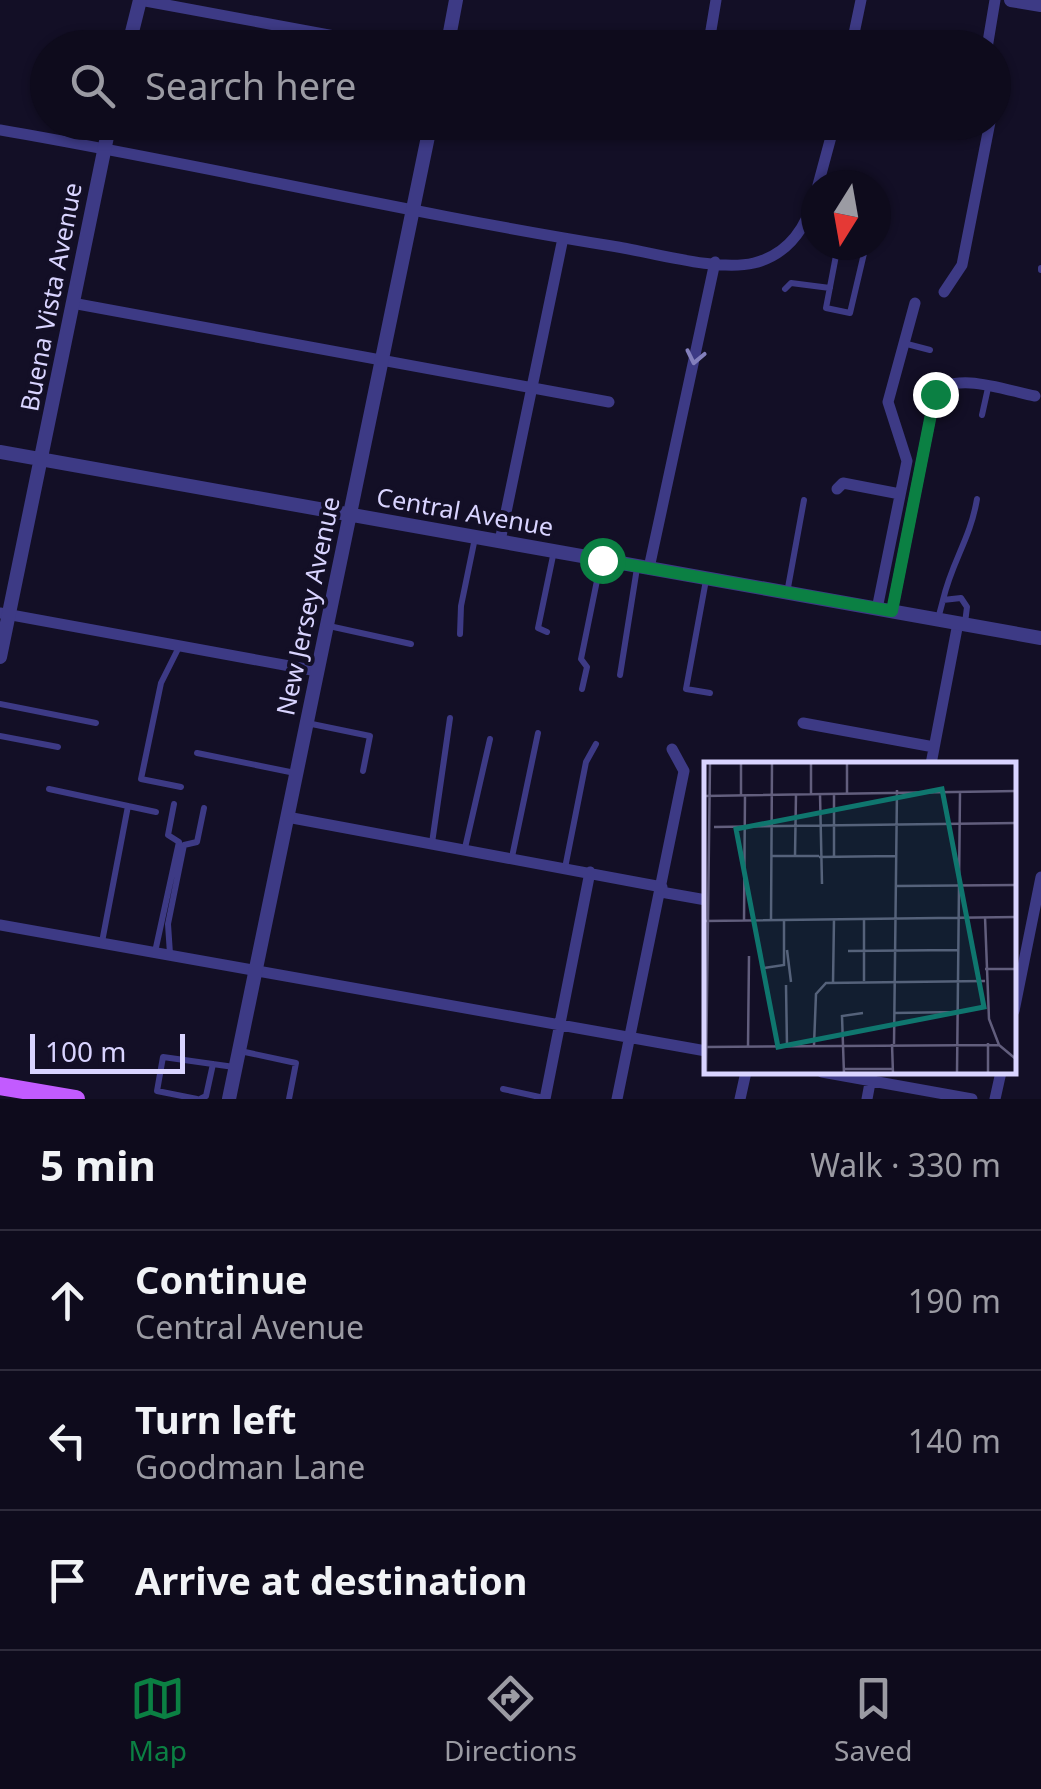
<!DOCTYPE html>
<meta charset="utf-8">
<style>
:root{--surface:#0e0b1c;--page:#171425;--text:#f1f3f6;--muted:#9b9ba3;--line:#2e2b3b;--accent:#0b8043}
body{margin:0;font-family:"Noto Sans",sans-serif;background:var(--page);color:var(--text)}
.compass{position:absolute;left:801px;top:170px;width:90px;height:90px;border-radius:50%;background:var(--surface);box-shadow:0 2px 8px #0004;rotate:191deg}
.scale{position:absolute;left:30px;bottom:25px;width:155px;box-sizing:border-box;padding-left:10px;border:5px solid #d9d4ff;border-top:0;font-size:28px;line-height:35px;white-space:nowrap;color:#d9d4ff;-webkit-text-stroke:8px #130f26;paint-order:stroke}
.stop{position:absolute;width:30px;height:30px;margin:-22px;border:8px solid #0b8043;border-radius:50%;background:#fff}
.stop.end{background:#0b8043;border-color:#fff;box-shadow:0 2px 10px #0008}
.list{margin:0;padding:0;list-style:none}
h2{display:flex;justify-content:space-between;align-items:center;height:130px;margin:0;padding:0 40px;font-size:42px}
h2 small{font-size:32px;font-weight:400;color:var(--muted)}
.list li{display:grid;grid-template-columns:65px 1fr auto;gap:30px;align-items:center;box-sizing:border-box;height:140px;padding:0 40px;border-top:2px solid var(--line)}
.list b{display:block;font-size:38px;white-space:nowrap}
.list p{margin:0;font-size:32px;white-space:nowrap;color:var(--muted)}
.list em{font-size:32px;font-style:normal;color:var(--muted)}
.icon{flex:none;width:55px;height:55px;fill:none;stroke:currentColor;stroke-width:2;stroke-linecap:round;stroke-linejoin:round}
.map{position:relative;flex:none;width:1041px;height:1099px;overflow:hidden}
.search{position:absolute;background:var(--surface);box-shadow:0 2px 8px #0004;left:30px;right:30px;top:30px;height:110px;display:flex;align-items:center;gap:25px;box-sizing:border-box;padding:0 35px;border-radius:55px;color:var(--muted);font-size:38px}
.sheet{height:550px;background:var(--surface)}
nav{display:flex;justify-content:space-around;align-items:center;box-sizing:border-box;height:140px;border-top:2px solid var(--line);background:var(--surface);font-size:28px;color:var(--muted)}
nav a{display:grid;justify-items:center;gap:5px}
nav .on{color:var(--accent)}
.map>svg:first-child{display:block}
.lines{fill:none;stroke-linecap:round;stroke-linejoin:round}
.service{stroke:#3d3a85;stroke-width:6}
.minor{stroke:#3d3a85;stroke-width:11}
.tertiary{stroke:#3d3a85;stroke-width:14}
.primary{stroke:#c25bff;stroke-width:18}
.oneway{stroke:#837fbc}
.route{stroke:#0b8043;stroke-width:12}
.labels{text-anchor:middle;stroke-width:8;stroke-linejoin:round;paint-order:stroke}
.street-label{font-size:25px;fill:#d9d4ff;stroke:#130f26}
.inset-road{fill:none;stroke:#625e7d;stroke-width:2.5}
.view{fill:#0f766e;fill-opacity:0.15;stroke:#0f766e;stroke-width:5}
.inset-edge{fill:none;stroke:#d9d4ff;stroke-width:5}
</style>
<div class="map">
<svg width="1041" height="1099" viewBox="0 0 1041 1099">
<rect width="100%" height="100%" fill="#130f26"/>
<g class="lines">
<path class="service" d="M838,245L826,308L850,313L866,245
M1041,268V270
M785,289L791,283L830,288
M907,344L930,350
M982,415L988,388
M706,580L686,689L710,693
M787,593L804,500
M943,600C952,561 970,540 977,499
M938,619L943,600L961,598L967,607L965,623
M329,626L411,644
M547,632L538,628L554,551
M460,634L461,606L475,538
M179,647L161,683L141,779L181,787
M620,675L637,568
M582,689L587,667L581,659L601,561
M0,704L96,723
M307,723L370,736L363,771
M0,736L58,747
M197,753L295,773
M49,789L128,806L102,942
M128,806L156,812
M432,843L450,718
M465,848L490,739
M512,857L538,733
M565,868L586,762L596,744
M155,952L179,842L168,835L174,804
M170,954L168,924L184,845L197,842L204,808
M240,1051L296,1063L289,1099
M503,1089L544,1098
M197,1099L157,1091L163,1057L234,1067
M200,1099L206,1096L213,1064"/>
<path class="minor" d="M140,0L399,48
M708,48L716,0
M851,48L861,0
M987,48L995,0
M0,130C204,165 407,213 612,246C651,252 717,272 754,263C790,254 807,226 816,193
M818,185L835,122
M944,292L962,265L990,122
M72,303L609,402
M837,489L843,483L900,494
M500,541L563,238
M649,568L715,262
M877,609L907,461L888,402L915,303
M892,611L935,394C954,370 1008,391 1035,396
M0,613L317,671
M803,723L934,747
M931,764L958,623
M287,817L662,887
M661,892L706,900
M0,925L706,1051
M1014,1011L1041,877
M822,1072L972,1099
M545,1099L590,872
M617,1099L684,771L672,749
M740,1099L746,1072
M867,1099L872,1072
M995,1099L1001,1072"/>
<path class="tertiary" d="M1011,0L1041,5
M128,48L140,0
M447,48L456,0
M0,452L1041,638
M0,657L110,122
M229,1099L431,122"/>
<path class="primary" d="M0,1086L76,1099"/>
</g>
<defs><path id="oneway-chevron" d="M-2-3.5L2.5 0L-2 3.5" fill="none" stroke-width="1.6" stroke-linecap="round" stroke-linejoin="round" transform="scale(2.5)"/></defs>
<use class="oneway" href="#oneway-chevron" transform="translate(695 357) rotate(102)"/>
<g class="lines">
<path class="route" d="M602,560L892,611L935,394"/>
</g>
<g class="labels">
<g class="street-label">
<text transform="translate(51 297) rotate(-79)" y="9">Buena Vista Avenue</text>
<text transform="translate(465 512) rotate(10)" y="9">Central Avenue</text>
<text transform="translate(308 606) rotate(-78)" y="9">New Jersey Avenue</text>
</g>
</g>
<g transform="translate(704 762)">
<rect width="312" height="312" fill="#130f26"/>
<path class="inset-road" d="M107,32V1M116,32L118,122M143,32V1M37,33V1M0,34L313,29M10,65L313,61M67,94H115M91,94L92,32M115,95L192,94M130,95V32M192,124L313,123M281,155L285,257L295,283L313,298M67,158L68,1M1,159L313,155M40,159L41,33M83,188L87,220M144,189L254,188M60,206L80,203V158M281,207H313M160,219V157M129,221L130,157M82,223L83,284M190,251L253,250M188,282L189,312M190,282L193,28M110,283L112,232L122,221L281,219M2,285L295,283M44,285L45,194M140,307H188M2,312L6,1M140,312L138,254L159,251M253,312L256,30M284,312V281"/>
<path class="view" d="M238,27L280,245L74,285L32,67Z"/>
<rect width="312" height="312" class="inset-edge"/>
</g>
</svg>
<svg class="compass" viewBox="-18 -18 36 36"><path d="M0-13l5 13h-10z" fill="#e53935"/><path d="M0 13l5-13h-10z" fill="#9b9ba3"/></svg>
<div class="scale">100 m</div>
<div class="stop" style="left:602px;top:560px"></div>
<div class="stop end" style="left:935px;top:394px"></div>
<div class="search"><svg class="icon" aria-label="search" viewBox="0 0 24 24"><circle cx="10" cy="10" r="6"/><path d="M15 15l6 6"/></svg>Search here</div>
</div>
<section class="sheet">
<h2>5 min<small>Walk · 330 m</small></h2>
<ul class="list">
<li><svg class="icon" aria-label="ahead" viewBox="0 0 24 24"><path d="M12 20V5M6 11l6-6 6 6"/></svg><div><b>Continue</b><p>Central Avenue</p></div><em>190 m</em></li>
<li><svg class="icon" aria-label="left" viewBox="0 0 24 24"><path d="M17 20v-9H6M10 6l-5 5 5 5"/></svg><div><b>Turn left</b><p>Goodman Lane</p></div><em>140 m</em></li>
<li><svg class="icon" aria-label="arrive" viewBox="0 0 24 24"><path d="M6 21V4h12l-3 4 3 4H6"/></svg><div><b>Arrive at destination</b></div></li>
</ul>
</section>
<nav>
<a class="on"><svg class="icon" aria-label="map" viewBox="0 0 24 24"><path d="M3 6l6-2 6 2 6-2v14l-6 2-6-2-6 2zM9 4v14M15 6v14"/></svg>Map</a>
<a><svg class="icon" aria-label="directions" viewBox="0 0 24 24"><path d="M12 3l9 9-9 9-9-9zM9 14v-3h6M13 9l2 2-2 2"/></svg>Directions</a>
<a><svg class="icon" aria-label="saved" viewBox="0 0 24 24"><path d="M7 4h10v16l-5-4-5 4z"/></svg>Saved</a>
</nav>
